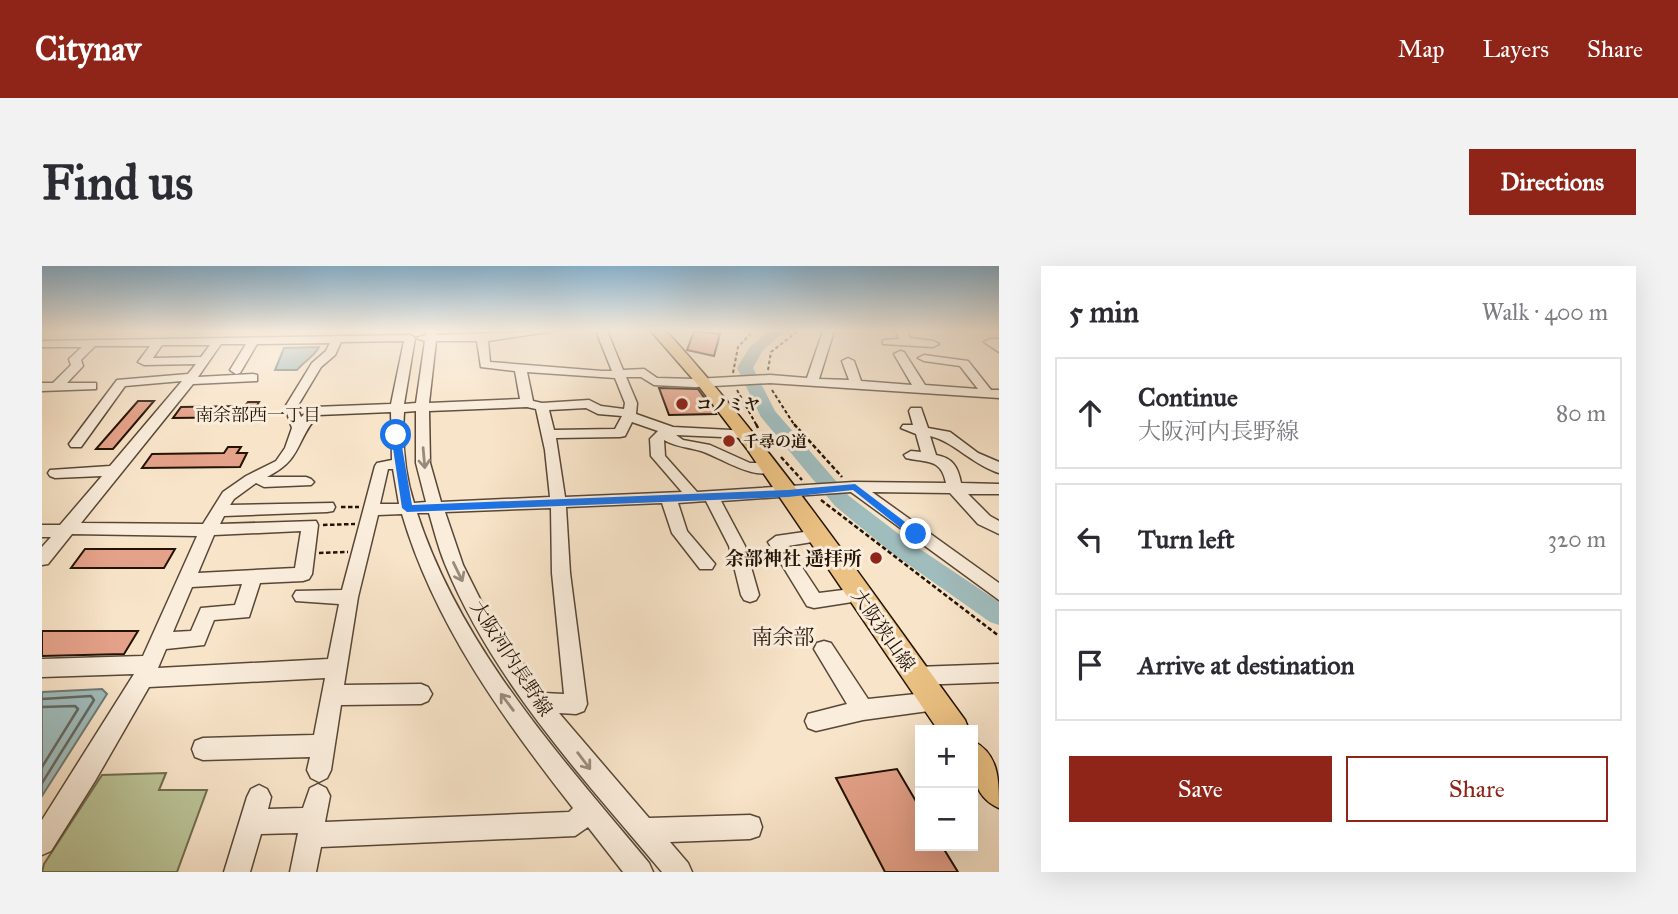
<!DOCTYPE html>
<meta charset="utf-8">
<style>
:root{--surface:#fff;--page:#f2f2f3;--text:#2b2b33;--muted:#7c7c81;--line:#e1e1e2;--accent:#8f2418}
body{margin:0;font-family:"IM FELL Great Primer","Noto Serif JP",serif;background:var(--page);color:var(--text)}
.controls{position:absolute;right:21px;bottom:21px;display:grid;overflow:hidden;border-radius:0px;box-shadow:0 7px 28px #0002}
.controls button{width:63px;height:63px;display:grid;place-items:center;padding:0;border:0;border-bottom:2px solid var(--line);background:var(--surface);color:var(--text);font:35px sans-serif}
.stop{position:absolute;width:21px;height:21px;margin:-16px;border:5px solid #1a73e8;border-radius:50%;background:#fff}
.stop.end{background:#1a73e8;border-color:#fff;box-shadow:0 2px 7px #0008}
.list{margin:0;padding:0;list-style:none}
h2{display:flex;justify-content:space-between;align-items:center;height:91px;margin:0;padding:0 28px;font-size:30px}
h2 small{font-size:23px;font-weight:400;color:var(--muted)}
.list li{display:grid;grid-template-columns:46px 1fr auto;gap:21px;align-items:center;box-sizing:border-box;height:112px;margin:0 14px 14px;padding:0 14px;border:2px solid var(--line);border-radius:0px}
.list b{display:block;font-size:26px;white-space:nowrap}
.list p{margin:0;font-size:23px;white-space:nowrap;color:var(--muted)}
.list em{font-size:23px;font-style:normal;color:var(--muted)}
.actions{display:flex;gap:14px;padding:21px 28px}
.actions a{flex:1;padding:16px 0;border:2px solid var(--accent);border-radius:0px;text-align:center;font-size:24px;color:var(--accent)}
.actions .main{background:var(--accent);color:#fff}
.icon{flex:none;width:38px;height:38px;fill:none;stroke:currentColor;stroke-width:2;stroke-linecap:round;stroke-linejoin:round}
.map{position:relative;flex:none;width:957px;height:606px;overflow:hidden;border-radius:0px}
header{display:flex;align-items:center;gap:42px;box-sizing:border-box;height:98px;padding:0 35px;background:var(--accent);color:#fff}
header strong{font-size:33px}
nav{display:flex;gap:38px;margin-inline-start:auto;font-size:24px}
.intro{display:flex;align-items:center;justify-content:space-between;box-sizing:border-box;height:168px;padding:0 42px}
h1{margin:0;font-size:49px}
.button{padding:18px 32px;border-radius:0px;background:var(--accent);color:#fff;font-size:24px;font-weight:700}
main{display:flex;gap:42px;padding:0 42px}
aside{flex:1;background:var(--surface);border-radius:0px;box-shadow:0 7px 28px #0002}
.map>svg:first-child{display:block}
.green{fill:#bbc598;stroke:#6f6c4e;stroke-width:2}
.water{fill:#a0bdbe;stroke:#6e7974;stroke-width:2}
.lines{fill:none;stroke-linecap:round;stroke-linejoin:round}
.shore{stroke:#626862;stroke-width:2.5}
.river{fill:#a0bdbe;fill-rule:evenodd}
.building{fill:#e5a28a;stroke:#231305;stroke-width:2}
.minor-casing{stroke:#584736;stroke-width:3}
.major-casing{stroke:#231305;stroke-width:3}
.path-far1{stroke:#231305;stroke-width:2;stroke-dasharray:3.5 2.5;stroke-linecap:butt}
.path{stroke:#231305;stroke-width:2.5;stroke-dasharray:4.5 2.5;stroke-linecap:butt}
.minor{fill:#faeddc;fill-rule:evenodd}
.major{fill:#ecc284;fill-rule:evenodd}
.oneway{stroke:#998b7b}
.route{fill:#1a73e8}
.poi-dot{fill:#8f2418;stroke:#faeddc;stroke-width:2.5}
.labels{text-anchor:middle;stroke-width:6;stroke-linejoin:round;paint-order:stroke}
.far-poi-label{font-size:16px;font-weight:bold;fill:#231305;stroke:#faeddc;text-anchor:start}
.far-neighbourhood-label{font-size:18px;fill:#231305;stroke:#faeddc}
.poi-label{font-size:19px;font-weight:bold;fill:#231305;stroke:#faeddc;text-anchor:end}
.street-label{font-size:19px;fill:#231305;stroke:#faeddc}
.neighbourhood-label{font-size:21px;fill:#231305;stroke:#faeddc}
</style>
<header>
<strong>Citynav</strong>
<nav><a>Map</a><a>Layers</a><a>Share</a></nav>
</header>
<div class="intro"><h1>Find us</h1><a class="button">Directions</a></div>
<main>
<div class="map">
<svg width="957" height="606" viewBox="0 0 957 606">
<rect width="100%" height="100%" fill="#f8e4c9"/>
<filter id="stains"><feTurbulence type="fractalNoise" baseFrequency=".00286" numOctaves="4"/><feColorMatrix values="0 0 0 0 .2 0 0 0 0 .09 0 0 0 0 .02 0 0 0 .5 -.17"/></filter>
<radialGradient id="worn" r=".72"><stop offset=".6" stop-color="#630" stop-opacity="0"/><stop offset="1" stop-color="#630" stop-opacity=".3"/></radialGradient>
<path class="green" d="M124,507L117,524H165L135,606H0L2,598L60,509Z"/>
<path class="water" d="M277,81C272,91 262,95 255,104H233L242,82Z
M60,423L65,428L0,530V426Z"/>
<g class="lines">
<path class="shore" d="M0,433L49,430L52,434L0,517
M0,441L33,440L36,443L0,501"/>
<path class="river" d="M726,65H743L721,84L711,102L733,145L807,230L866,275L957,336V359L948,356L850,287L793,240L719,151L695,102L707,82Z"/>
</g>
<path class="building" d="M652,65L678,68L672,90L645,84Z
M617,122L656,123L674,148L627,149Z
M96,135H112L71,183H54Z
M206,136H217L214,141H224L218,151L131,152L139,141L203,140Z
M186,181H199L195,187H205L198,201L100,202L110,188L182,187Z
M43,283H133L122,302H29Z
M0,365H96L82,388L0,390Z
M855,503L878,542V580H900L916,606H843L794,512Z"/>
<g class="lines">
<defs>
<path id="minor" d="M385,65H395V69L512,65L446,75L448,96L560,105H570L554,65H565L581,104L602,103L615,112L653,113L728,109L765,112L781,65H792L777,113L807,114L800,95L806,92L812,95L819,115L870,119L852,88L858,85L862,86L883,119L936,123L918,100L882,95L876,92L882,89L926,95L949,124H957V132L728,117L653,121L612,119L599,111H584L595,137L594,148L631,161L708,165L710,168L703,172L634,169L641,174L668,179L708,197H728L735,202C718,219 678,191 659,185C645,181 634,181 622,174L623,190L655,226L812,216L904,217C899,192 885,197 864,192L862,189L869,185L879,186L874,168L859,162L861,159H871L867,145L869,142H879L886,162L908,166L936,187L957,196V207C931,199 911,175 888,170L894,189C911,192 916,201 919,217L957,218V228H926L948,250L957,255V268L936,258L908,227L830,226L957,317V334L809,226L679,235L703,280L717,329L714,334L708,336L702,334L699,329L687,280L664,235L636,237L645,265L673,298L670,303H658L630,267L620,237L524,241L528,307L545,438L542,445L534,448L517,447L607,552L708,549L717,552L720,561L717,570L708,573L628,576L646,597L650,606H620C540,511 451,415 403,298C396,281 392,264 387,247H375C419,382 518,490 607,597L611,606H581L546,561L533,570L279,581L274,606H248L256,567L219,568L208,606H182L205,531L209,523L217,519L225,523L229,531L226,543L261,542L268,522L276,518L284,522L288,530L283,556L527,546L531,542C461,453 392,357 360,248L336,249L316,331L302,419L379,418L386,421L390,428L386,435L379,438L299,439L289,504L285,512L277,516L269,512L265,504L268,491L161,494L153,491L150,483L153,475L161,472L272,469L283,412L107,421L53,515L9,585L0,589V554L92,408L0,411V393L101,390L155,270L30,268L6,298L0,299V281L9,271H0V259H18L60,210L13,212L8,210L6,207L8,204L68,200L140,115L83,120L39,181H29L27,178L75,114L146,108L154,98L102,99L96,96L108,80H53L39,94L41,100L25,117H54V123L0,125V117H11L29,99L27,93L40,81H0V75L368,69L373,72L362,138L374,137L383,75L374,72L384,69ZM362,75L349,138L272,141L259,151L255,141L279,101L293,89L299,76ZM394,75H435L439,101L473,105L478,133L387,137ZM288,77L284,85L270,97L243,141L250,162L243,182L234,195L204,210L181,226L161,258L39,257L151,118L215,115V109L211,108L156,111L179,78H204L188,104L194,108L198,107L215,78ZM120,79H168L159,91L111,92ZM485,106L573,112L583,137L582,143L559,140L547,134L500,137L491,135ZM485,141L494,143L503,184L508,231L399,236L388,197L387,145ZM544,142L556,148L580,150L573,163L512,164L507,144ZM374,145V197L384,236L372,237C363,209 360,175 362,146ZM349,146L350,194L335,197L333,200L300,324L254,325L251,330L254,335L297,338L286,393L116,402L124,383L162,379L172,354L207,351L218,317L261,315L267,313L270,308L276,259L274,255L178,258L182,250L285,246L291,245L293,241L291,237L188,239L192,233L214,217L222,221L269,219L272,216L269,213L264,211H225C261,193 253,175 276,149ZM590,156L616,165L608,173L609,190L640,226L523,231L514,172L578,171L583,170ZM346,203H351L357,238H338ZM509,242L510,307L522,428L501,427L440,337L421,299L403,246ZM259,265L253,302L156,307L172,269ZM200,318L193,339L159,342L149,365L131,366L150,321Z
M854,65H865L868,72L891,75L897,78L891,81L841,78V74L857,73Z
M948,73H957V86L942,76Z
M776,264L784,270L782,274L746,280L777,327L817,322L823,324L826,329L823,334L772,342L765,340L726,276L734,270Z
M782,375L789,377L826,433L893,426L901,429L904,436L901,443L821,454L774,465L766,462L763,455L766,448L805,438L772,383L775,377Z
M957,398V416L874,419L867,416L864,410L867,404L874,401Z"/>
<path id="major" d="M609,65H624C735,186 827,323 923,454L927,464H896L705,183L656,119Z
M931,475C957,488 957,514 957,542C929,530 930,502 931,475Z"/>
</defs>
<use href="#minor" class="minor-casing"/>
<use href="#major" class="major-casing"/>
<path class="path-far1" d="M726,104L729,86L756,65
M691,107L696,81L711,65
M695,124L715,160
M730,124L753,160"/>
<path class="path" d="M714,158L717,164
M752,158L800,211
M739,191L760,214
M779,234L957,370
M299,241H317
M281,259L313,258
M277,287L306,286"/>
<use href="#minor" class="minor"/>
<use href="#major" class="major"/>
</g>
<defs><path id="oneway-shaft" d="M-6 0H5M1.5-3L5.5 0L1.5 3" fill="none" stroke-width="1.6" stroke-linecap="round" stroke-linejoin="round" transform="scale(1.75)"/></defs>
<g class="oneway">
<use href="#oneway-shaft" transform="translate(382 192) rotate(85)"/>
<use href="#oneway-shaft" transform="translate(416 306) rotate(64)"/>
<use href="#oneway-shaft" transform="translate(465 436) rotate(-127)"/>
<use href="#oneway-shaft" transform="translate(542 495) rotate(53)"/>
</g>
<linearGradient id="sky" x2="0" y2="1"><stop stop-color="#8bb8d7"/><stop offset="0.43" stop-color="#fcf3e7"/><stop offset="1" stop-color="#fcf3e7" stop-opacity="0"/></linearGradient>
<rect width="957" height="150" fill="url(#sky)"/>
<path class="route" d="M354,166L358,169L370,239L746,224L813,218L879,268L874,272L870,271L811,224L746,231L365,246L360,242L349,169Z"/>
<g class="poi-dot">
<circle cx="640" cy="138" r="7"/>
<circle cx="687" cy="175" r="7"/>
<circle cx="834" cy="292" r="7"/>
</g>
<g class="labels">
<g class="far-poi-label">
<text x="654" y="144">コノミヤ</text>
<text x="701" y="181">千尋の道</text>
</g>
<g class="far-neighbourhood-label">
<text x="216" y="155">南余部西一丁目</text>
</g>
<g class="poi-label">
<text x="820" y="299">余部神社 遥拝所</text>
</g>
<g class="street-label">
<text transform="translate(842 364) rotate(55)" y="7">大阪狭山線</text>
<text transform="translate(470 392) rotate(57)" y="7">大阪河内長野線</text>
</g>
<g class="neighbourhood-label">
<text x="741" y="378">南余部</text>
</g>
</g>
<rect width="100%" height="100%" filter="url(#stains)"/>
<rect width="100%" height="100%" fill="url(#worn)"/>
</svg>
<div class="controls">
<button>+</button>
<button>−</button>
</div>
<div class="stop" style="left:354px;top:169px"></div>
<div class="stop end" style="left:874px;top:268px"></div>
</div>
<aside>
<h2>5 min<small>Walk · 400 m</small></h2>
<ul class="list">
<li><svg class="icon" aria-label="ahead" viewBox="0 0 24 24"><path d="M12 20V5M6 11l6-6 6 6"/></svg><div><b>Continue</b><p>大阪河内長野線</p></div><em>80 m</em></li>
<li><svg class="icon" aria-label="left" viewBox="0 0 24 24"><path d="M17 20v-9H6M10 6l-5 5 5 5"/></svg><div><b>Turn left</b></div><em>320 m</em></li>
<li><svg class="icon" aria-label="arrive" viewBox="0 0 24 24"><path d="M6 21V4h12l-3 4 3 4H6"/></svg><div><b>Arrive at destination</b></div></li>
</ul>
<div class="actions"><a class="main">Save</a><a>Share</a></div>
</aside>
</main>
